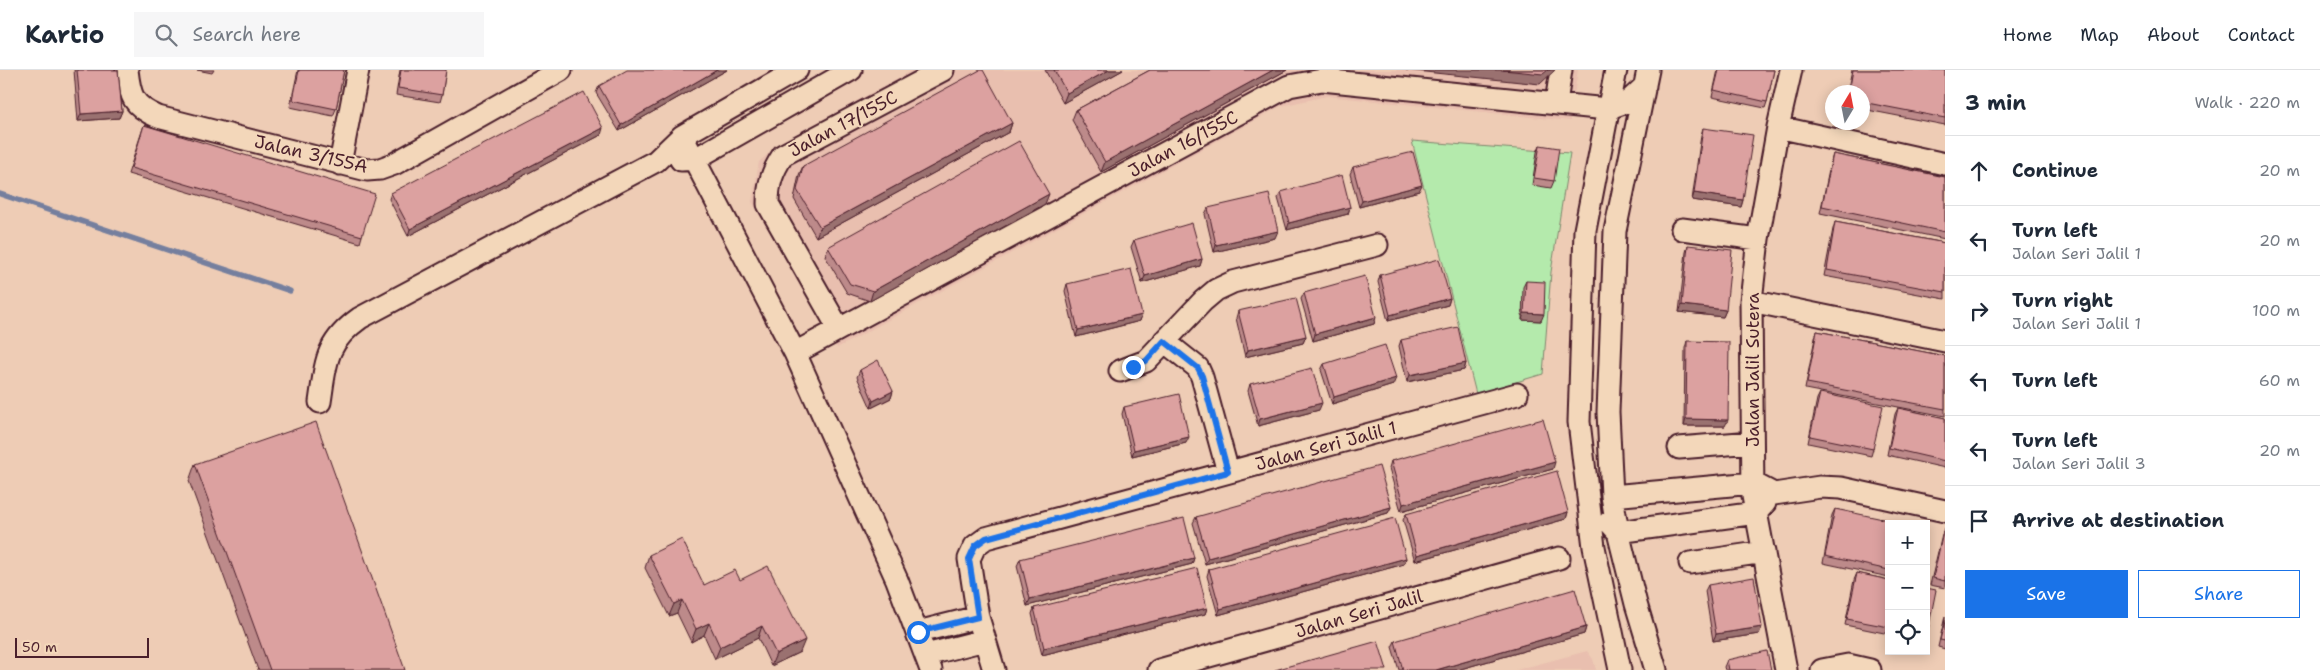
<!DOCTYPE html>
<meta charset="utf-8">
<style>
:root{--surface:#fff;--page:#f6f6f7;--text:#1f2937;--muted:#747a83;--line:#e0e1e3;--accent:#1a73e8}
body{margin:0;font-family:"Shantell Sans",sans-serif;background:var(--page);color:var(--text)}
.controls{position:absolute;right:15px;bottom:15px;display:grid;overflow:hidden;border-radius:0px;box-shadow:0 2px 12px #0003}
.controls button{width:45px;height:45px;display:grid;place-items:center;padding:0;border:0;border-bottom:1px solid var(--line);background:var(--surface);color:var(--text);font:25px sans-serif}
.compass{position:absolute;left:1825px;top:15px;width:45px;height:45px;border-radius:50%;background:var(--surface);box-shadow:0 2px 12px #0003;rotate:10deg}
.scale{position:absolute;left:15px;bottom:12px;width:134px;box-sizing:border-box;padding-left:5px;border:2px solid #4a1f2b;border-top:0;font-size:14px;line-height:18px;white-space:nowrap;color:#4a1f2b;-webkit-text-stroke:4px #f3d7ba;paint-order:stroke}
.stop{position:absolute;width:15px;height:15px;margin:-11px;border:4px solid #1a73e8;border-radius:50%;background:#fff}
.stop.end{background:#1a73e8;border-color:#fff;box-shadow:0 1px 5px #0008}
.list{margin:0;padding:0;list-style:none}
h2{display:flex;justify-content:space-between;align-items:center;height:65px;margin:0;padding:0 20px;font-size:21px}
h2 small{font-size:16px;font-weight:400;color:var(--muted)}
.list li{display:grid;grid-template-columns:32px 1fr auto;gap:15px;align-items:center;box-sizing:border-box;height:70px;padding:0 20px;border-top:1px solid var(--line)}
.list b{display:block;font-size:19px;white-space:nowrap}
.list p{margin:0;font-size:16px;white-space:nowrap;color:var(--muted)}
.list em{font-size:16px;font-style:normal;color:var(--muted)}
.actions{display:flex;gap:10px;padding:15px 20px}
.actions a{flex:1;padding:11px 0;border:1px solid var(--accent);border-radius:0px;text-align:center;font-size:18px;color:var(--accent)}
.actions .main{background:var(--accent);color:#fff}
.icon{flex:none;width:28px;height:28px;fill:none;stroke:currentColor;stroke-width:2;stroke-linecap:round;stroke-linejoin:round}
.map{position:relative;flex:none;width:1945px;height:600px;overflow:hidden}
header{display:flex;align-items:center;gap:30px;box-sizing:border-box;height:70px;padding:0 25px;background:var(--surface);border-bottom:1px solid var(--line)}
header strong{font-size:24px}
nav{display:flex;gap:28px;margin-inline-start:auto;font-size:18px}
.search{width:350px;height:45px;background:var(--page);display:flex;align-items:center;gap:12px;box-sizing:border-box;padding:0 18px;border-radius:0px;color:var(--muted);font-size:19px}
main{display:flex}
aside{flex:1;background:var(--surface)}
.map>svg:first-child{display:block}
.built{fill:#e9bfaf}
.green{fill:#b4eaac;stroke:#7f846c}
.lines{fill:none;stroke-linecap:round;stroke-linejoin:round}
.stream{stroke:#757f9e;stroke-width:5.5}
.street-casing{stroke:#4a1f2b;stroke-width:25}
.street{stroke:#f3d7ba;stroke-width:21}
.wall{fill:#bd8a8a;stroke:#4a1f2b}
.shaded-wall{fill:#9a7170;stroke:#4a1f2b}
.building{fill:#dca1a0;stroke:#4a1f2b}
.route{stroke:#1a73e8;stroke-width:6}
.labels{text-anchor:middle;stroke-width:4;stroke-linejoin:round;paint-order:stroke}
.street-label{font-size:18px;fill:#4a1f2b;stroke:#f3d7ba}
</style>
<header>
<strong>Kartio</strong>
<div class="search"><svg class="icon" aria-label="search" viewBox="0 0 24 24"><circle cx="10" cy="10" r="6"/><path d="M15 15l6 6"/></svg>Search here</div>
<nav><a>Home</a><a>Map</a><a>About</a><a>Contact</a></nav>
</header>
<main>
<div class="map">
<svg width="1945" height="600" viewBox="0 0 1945 600">
<rect width="100%" height="100%" fill="#eeccb5"/>
<filter id="ink" filterUnits="userSpaceOnUse"><feTurbulence type="fractalNoise" baseFrequency=".02" numOctaves="2"/><feDisplacementMap in="SourceGraphic" scale="10" xChannelSelector="R" yChannelSelector="G"/><feConvolveMatrix kernelMatrix="1 2 1 2 8 2 1 2 1" color-interpolation-filters="sRGB"/></filter>
<g filter="url(#ink)">
<path class="built" d="M913,0H1578L1570,51L1327,26L1281,36L837,278L752,132L759,92L779,74Z
M1587,581L1593,589L1596,600H1516Z"/>
<path class="green" d="M1412,71L1570,83L1551,202L1543,304L1476,324Z"/>
<g class="lines">
<path class="stream" d="M0,124L290,221"/>
<defs>
<path id="street" d="M127,0C130,27 133,36 158,47L367,100L380,99L394,94L561,0
M1616,0L1585,160L1579,352L1594,477L1620,600
M1648,0L1615,161L1608,342L1612,426L1618,462L1636,534L1656,600
M1556,33L1561,0
M1778,57L1945,94
M682,66L795,283L897,510L931,600
M681,90L695,89L851,0
M340,94L358,0
M1682,159L1758,169
M1751,231L1945,271
M839,259L768,134C768,114 772,102 783,85L943,0
M1164,271L1198,298L1202,307L1228,402
M795,283L1289,16L1322,10L1607,39L1629,31L1645,16
M1120,301L1146,291L1203,231L1216,220L1233,212L1377,175
M320,332C326,292 325,273 360,248L656,91L682,66L797,0
M1679,378L1752,372
M1612,426L1753,413L1774,424L1820,417L1841,418L1945,441
M1609,452L1618,462L1756,443L1765,433
M1690,493L1764,482
M918,562L978,547
M926,585L985,570
M994,600L978,547L969,489L975,476L986,468L1517,324
M1159,600L1559,488
M1786,600L1753,426L1751,231L1758,169L1778,57L1791,0
M1822,600L1848,595L1870,600"/>
</defs>
<use href="#street" class="street-casing"/>
<use href="#street" class="street"/>
</g>
<path class="wall" d="M74,0H118L122,41L119,48L78,51Z
M197,0H214L212,3Z
M298,0H344L336,39L333,46L290,37Z
M400,0H446L442,25L440,32L396,25Z
M727,0L619,61L596,23L599,16Z
M1045,0H1123L1063,33Z
M1150,0H1287L1101,102L1072,50L1076,40Z
M1718,0H1774L1767,32L1765,38L1712,27Z
M1852,0H1945V55L1862,39V22H1847Z
M1012,53L1009,62L816,167L794,129L799,105L803,96Z
M144,55L362,166L360,173L128,104Z
M1703,58L1743,130L1741,137L1692,130L1701,65Z
M601,65L408,166L389,129L391,123Z
M1540,75L1554,111L1551,118L1532,115L1537,82Z
M1833,84L1945,107V169L1820,143L1831,91Z
M1353,97L1419,121L1359,137L1350,104Z
M1281,122L1350,137L1348,144L1287,160L1278,128Z
M1045,134L870,231L847,223L825,186L828,177Z
M1208,138L1275,168L1214,182L1205,144Z
M1835,152L1945,173V229L1824,206L1833,159Z
M1134,170L1202,189L1200,196L1142,213L1131,177Z
M1688,175L1726,240L1723,247L1679,242L1686,182Z
M1380,205L1450,228L1448,235L1388,251L1378,212Z
M1526,211L1541,251L1522,250L1523,217Z
M1067,214L1142,245L1140,251L1076,267L1065,221Z
M1304,223L1376,247L1374,254L1313,271L1301,229Z
M1238,241L1306,266L1303,273L1245,287L1236,248Z
M1817,261L1945,286V346L1805,319L1815,268Z
M1401,270L1466,293L1464,300L1407,312L1399,276Z
M1687,271L1725,356H1684L1685,278Z
M1324,294L1393,315L1332,334L1321,300Z
M860,300L893,321L891,328L871,338L857,307Z
M1250,314L1319,340L1258,356L1248,321Z
M1820,323L1873,379L1871,386L1808,373L1817,329Z
M1124,337L1186,373L1132,386L1122,344Z
M1898,338L1945,348V398L1887,385L1895,344Z
M1391,391L1553,399L1401,441L1389,398Z
M195,394L405,600H258L189,411Z
M1391,437L1388,443L1205,494L1193,453L1196,447Z
M1835,439L1889,454V507L1823,493L1832,445Z
M1568,442L1566,449L1415,491L1403,450L1406,444Z
M1944,458L1945,459V518L1930,515L1942,465Z
M649,485L704,515L740,510L800,582L771,596L758,568L715,589L704,565L691,572L677,543L669,546L645,498Z
M1194,488L1192,494L1027,536L1017,496L1020,489Z
M1406,488L1404,494L1218,545L1207,506L1209,499Z
M1857,503L1889,510V564L1845,555L1854,510Z
M1708,515L1759,564L1713,571L1705,521Z
M1034,538H1207L1205,544L1042,585L1032,544Z
M1945,546V579L1938,577Z
M1586,557L1584,564L1457,600H1399L1392,577L1395,571Z
M1727,590L1771,600H1725L1724,597Z"/>
<path class="shaded-wall" d="M717,0H727L619,61L621,55Z
M1109,0H1123L1063,33L1067,23Z
M1273,0H1287L1101,102L1105,92Z
M1406,0H1555L1540,14Z
M122,41L119,48L78,51L81,44Z
M1012,53L1009,62L816,167L820,157Z
M603,58L601,65L408,166L410,159Z
M1422,115L1419,121L1359,137L1362,131Z
M1694,123L1743,130L1741,137L1692,130Z
M1049,124L1045,134L870,231L873,221Z
M1350,137L1348,144L1287,160L1289,153Z
M1278,161L1275,168L1214,182L1216,175Z
M1202,189L1200,196L1142,213L1145,206Z
M1450,228L1448,235L1388,251L1390,245Z
M1682,235L1726,240L1723,247L1679,242Z
M1524,243L1544,244L1541,251L1522,250Z
M1142,245L1140,251L1076,267L1078,260Z
M1376,247L1374,254L1313,271L1315,264Z
M1306,266L1303,273L1245,287L1248,280Z
M1466,293L1464,300L1407,312L1410,305Z
M1396,308L1393,315L1332,334L1334,327Z
M893,321L891,328L871,338L873,331Z
M1322,333L1319,340L1258,356L1260,349Z
M1686,349L1728,350L1725,356H1684Z
M1189,367L1186,373L1132,386L1134,380Z
M1555,392L1553,399L1401,441L1403,434Z
M1391,437L1388,443L1205,494L1208,488Z
M1568,442L1566,449L1415,491L1417,485Z
M1194,488L1192,494L1027,536L1030,529Z
M1406,488L1404,494L1218,545L1220,539Z
M682,530L677,543L669,546L674,534Z
M1207,538L1205,544L1042,585L1044,578Z
M709,553L704,565L691,572L696,559Z
M762,556L758,568L715,589L720,577Z
M1586,557L1584,564L1457,600H1436Z
M1762,557L1759,564L1713,571L1716,564Z
M805,570L800,582L771,596L776,584Z"/>
<path class="building" d="M77,0H118L122,41L81,44Z
M299,0H344L336,39L293,30Z
M401,0H446L442,25L398,18Z
M627,0H717L621,55L599,16Z
M980,0H983L1012,53L820,157L797,120L803,96Z
M1054,0H1109L1067,23Z
M1150,0H1273L1105,92L1076,40Z
M1503,0H1548L1543,4Z
M1719,0H1774L1767,32L1714,20Z
M1853,0H1945V48L1862,32V22H1849Z
M584,22L603,58L410,159L391,123Z
M144,55L375,124L362,166L131,98Z
M1703,58L1753,65L1743,130L1694,123Z
M1019,71L1049,124L873,221L850,214L828,177Z
M1540,75L1559,78L1554,111L1534,108Z
M1413,82L1422,115L1362,131L1353,97Z
M1833,84L1945,107V162L1822,136Z
M1342,105L1350,137L1289,153L1281,122Z
M1269,124L1278,161L1216,175L1208,138Z
M1835,152L1945,173V222L1827,200Z
M1192,153L1202,189L1145,206L1134,170Z
M1688,175L1732,180L1726,240L1682,235Z
M1439,189L1450,228L1390,245L1380,205Z
M1131,199L1142,245L1078,260L1067,214Z
M1365,206L1376,247L1315,264L1304,223Z
M1526,211L1545,212L1544,244L1524,243Z
M1296,228L1306,266L1248,280L1238,241Z
M1458,257L1466,293L1410,305L1401,270Z
M1817,261L1945,286V339L1807,313Z
M1687,271L1729,272L1728,350L1686,349Z
M1385,275L1396,308L1334,327L1324,294Z
M878,290L893,321L873,331L860,300Z
M1312,298L1322,333L1260,349L1250,314Z
M1820,323L1883,336L1873,379L1810,366Z
M1179,324L1189,367L1134,380L1124,337Z
M1898,338L1945,348V391L1889,378Z
M1543,349L1555,392L1403,434L1391,391Z
M316,352L405,600H270L195,394Z
M1379,396L1391,437L1208,488L1196,447Z
M1557,401L1568,442L1417,485L1406,444Z
M1835,439L1907,454H1889V500L1825,486Z
M1184,448L1194,488L1030,529L1020,489Z
M1395,448L1406,488L1220,539L1209,499Z
M1944,458L1945,459V511L1933,508Z
M682,469L704,515L735,500L740,510L768,496L805,570L776,584L762,556L720,577L709,553L696,559L682,530L674,534L649,485Z
M1197,498L1207,538L1044,578L1034,538Z
M1857,503L1889,510V557L1847,549Z
M1754,507L1762,557L1716,564L1708,515Z
M1926,518L1936,520L1927,565L1926,564Z
M1575,519L1586,557L1436,600H1403L1395,571Z
M1945,550V571L1940,570Z
M1378,571L1387,600H1275Z
M1767,581L1771,600H1729L1727,590Z"/>
</g>
<g class="lines" filter="url(#ink)">
<path class="route" d="M918,562L978,547L969,489L975,476L986,468L1228,402L1202,306L1198,298L1164,271L1146,291L1133,297"/>
</g>
<g class="labels">
<g class="street-label">
<text transform="translate(843 54) rotate(-28)" y="6">Jalan 17/155C</text>
<text transform="translate(1183 74) rotate(-28)" y="6">Jalan 16/155C</text>
<text transform="translate(311 84) rotate(13)" y="6">Jalan 3/155A</text>
<text transform="translate(1753 300) rotate(-90)" y="6">Jalan Jalil Sutera</text>
<text transform="translate(1326 376) rotate(-15)" y="6">Jalan Seri Jalil 1</text>
<text transform="translate(1359 544) rotate(-16)" y="6">Jalan Seri Jalil</text>
</g>
</g>
</svg>
<div class="controls">
<button>+</button>
<button>−</button>
<button><svg class="icon" aria-label="locate" viewBox="0 0 24 24"><circle cx="12" cy="12" r="6"/><path d="M12 2v4M12 18v4M2 12h4M18 12h4"/></svg></button>
</div>
<svg class="compass" viewBox="-18 -18 36 36"><path d="M0-13l5 13h-10z" fill="#e53935"/><path d="M0 13l5-13h-10z" fill="#747a83"/></svg>
<div class="scale">50 m</div>
<div class="stop" style="left:918px;top:562px"></div>
<div class="stop end" style="left:1133px;top:297px"></div>
</div>
<aside>
<h2>3 min<small>Walk · 220 m</small></h2>
<ul class="list">
<li><svg class="icon" aria-label="ahead" viewBox="0 0 24 24"><path d="M12 20V5M6 11l6-6 6 6"/></svg><div><b>Continue</b></div><em>20 m</em></li>
<li><svg class="icon" aria-label="left" viewBox="0 0 24 24"><path d="M17 20v-9H6M10 6l-5 5 5 5"/></svg><div><b>Turn left</b><p>Jalan Seri Jalil 1</p></div><em>20 m</em></li>
<li><svg class="icon" aria-label="right" viewBox="0 0 24 24"><path d="M7 20v-9h11M14 6l5 5-5 5"/></svg><div><b>Turn right</b><p>Jalan Seri Jalil 1</p></div><em>100 m</em></li>
<li><svg class="icon" aria-label="left" viewBox="0 0 24 24"><path d="M17 20v-9H6M10 6l-5 5 5 5"/></svg><div><b>Turn left</b></div><em>60 m</em></li>
<li><svg class="icon" aria-label="left" viewBox="0 0 24 24"><path d="M17 20v-9H6M10 6l-5 5 5 5"/></svg><div><b>Turn left</b><p>Jalan Seri Jalil 3</p></div><em>20 m</em></li>
<li><svg class="icon" aria-label="arrive" viewBox="0 0 24 24"><path d="M6 21V4h12l-3 4 3 4H6"/></svg><div><b>Arrive at destination</b></div></li>
</ul>
<div class="actions"><a class="main">Save</a><a>Share</a></div>
</aside>
</main>
